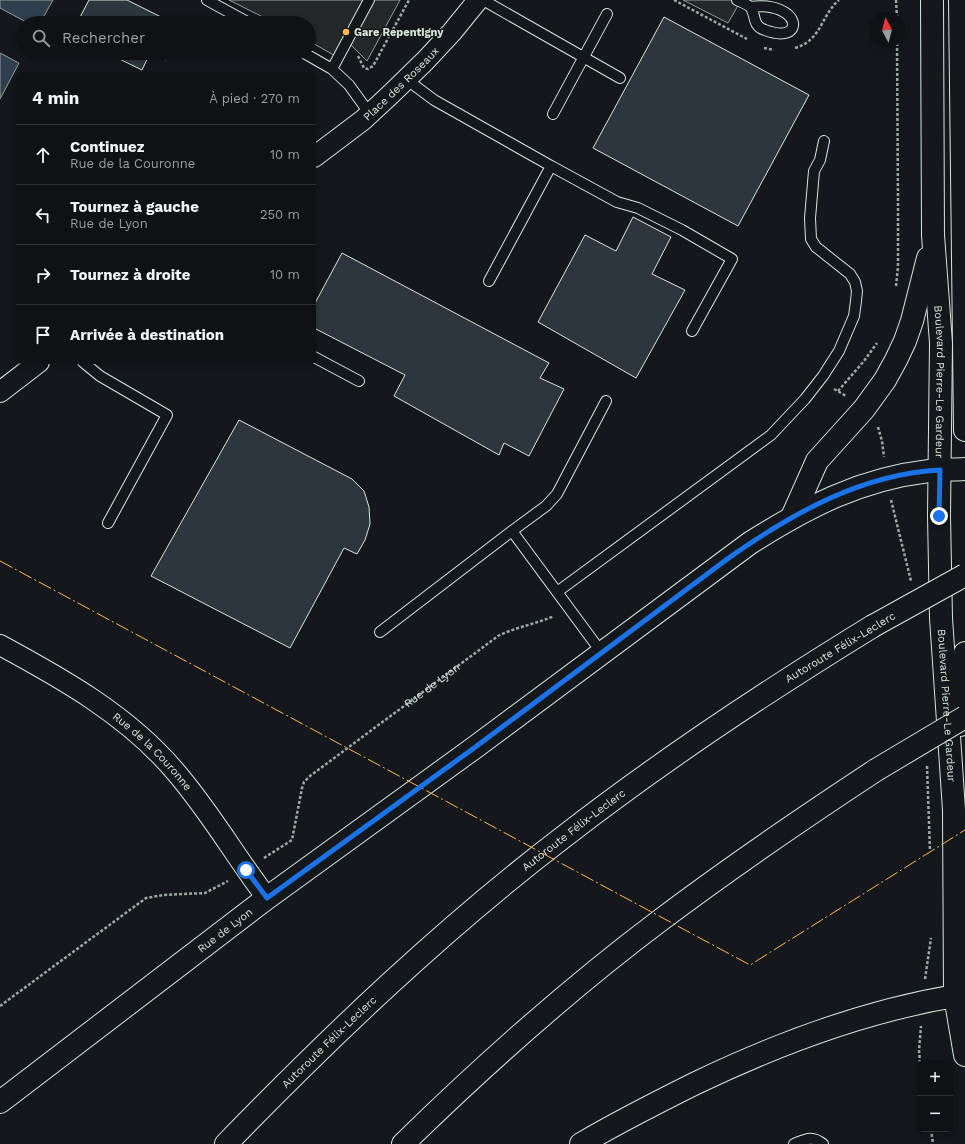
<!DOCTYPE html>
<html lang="fr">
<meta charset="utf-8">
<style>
:root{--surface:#0f1215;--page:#181b1e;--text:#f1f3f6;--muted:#9b9ea0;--line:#2f3234}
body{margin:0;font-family:"Work Sans",sans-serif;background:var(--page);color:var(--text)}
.controls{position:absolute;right:12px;bottom:12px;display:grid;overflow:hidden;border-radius:6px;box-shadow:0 2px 6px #0003}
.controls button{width:36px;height:36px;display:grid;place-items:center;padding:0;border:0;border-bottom:1px solid var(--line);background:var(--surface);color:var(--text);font:20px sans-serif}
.compass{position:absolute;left:869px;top:12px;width:36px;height:36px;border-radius:50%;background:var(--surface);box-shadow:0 2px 6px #0003;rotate:353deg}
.stop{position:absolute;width:12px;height:12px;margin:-9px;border:3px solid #1a73e8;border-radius:50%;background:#fff}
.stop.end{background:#1a73e8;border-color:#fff;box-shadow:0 1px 4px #0008}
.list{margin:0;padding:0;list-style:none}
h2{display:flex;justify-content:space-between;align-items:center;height:52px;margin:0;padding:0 16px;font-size:17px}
h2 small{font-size:13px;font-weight:400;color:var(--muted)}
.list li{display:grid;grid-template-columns:26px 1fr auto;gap:12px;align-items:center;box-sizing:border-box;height:60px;padding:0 16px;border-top:1px solid var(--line)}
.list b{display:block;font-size:15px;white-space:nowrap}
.list p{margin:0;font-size:13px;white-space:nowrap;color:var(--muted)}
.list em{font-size:13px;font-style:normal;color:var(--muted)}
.icon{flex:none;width:22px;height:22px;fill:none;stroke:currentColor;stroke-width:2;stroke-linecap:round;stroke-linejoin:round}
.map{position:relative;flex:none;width:965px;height:1144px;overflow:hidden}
.search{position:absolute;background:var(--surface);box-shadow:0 2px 6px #0003;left:16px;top:16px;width:300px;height:44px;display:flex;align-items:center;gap:10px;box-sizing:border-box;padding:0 14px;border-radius:22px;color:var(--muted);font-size:15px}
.panel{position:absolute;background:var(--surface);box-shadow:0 2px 6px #0003;left:16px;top:72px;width:300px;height:292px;border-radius:6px}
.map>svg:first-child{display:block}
.parking{fill:#24282b;stroke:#939e99}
.water{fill:#2f3f4d;stroke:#939e99}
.building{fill:#2c363c;stroke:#d8e6dc}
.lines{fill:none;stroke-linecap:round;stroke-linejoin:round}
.service-casing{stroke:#d8e6dc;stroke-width:12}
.minor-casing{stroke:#d8e6dc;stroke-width:22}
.tertiary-casing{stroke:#d8e6dc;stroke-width:24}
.motorway-casing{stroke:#d8e6dc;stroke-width:24}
.path{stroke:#9da8a2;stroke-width:2.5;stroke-dasharray:3 2;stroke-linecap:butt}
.service{stroke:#14181c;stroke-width:10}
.minor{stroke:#14181c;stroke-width:20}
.tertiary{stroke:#14181c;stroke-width:22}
.motorway{stroke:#14181c;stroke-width:22}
.motorway-bridge-casing{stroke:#d8e6dc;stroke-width:24;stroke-linecap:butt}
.motorway-bridge{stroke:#14181c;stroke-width:22}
.power{stroke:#ffb74d;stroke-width:1;stroke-dasharray:14 3 2 3;stroke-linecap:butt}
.route{stroke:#1a73e8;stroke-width:5}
.poi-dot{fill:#ffb74d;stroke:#14181c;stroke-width:1.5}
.labels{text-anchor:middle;stroke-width:3;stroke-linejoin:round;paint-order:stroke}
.poi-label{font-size:11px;font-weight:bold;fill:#d8e6dc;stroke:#14181c;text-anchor:start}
.street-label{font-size:11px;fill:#d8e6dc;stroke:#14181c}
</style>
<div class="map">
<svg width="965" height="1144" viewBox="0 0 965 1144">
<rect width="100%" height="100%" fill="#14181c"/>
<path class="parking" d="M229,0H400L367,61L347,41L339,58L309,41V23H275Z
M683,0H737L740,2L728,23Z"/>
<path class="water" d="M0,0H53L40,23H28L0,8Z
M0,53L19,63L0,99Z"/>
<path class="building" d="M89,0H127L173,23H77Z
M664,17L809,95L738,226L593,148Z
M107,53H150L142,70Z
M153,53H168L166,60Z
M633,217L671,237L652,274L685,290L636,378L538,322L585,235L616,251Z
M342,253L549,363L540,378L564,389L529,456L504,443L499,455L394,396L405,375L314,328V305Z
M239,420L352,479L364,491L369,507L370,524L365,540L357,554L344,548L290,648L151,576Z"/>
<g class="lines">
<defs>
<path id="service" d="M207,0L249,23
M369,0L332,69L349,85L370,114
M483,0L620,78
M737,0C741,2 748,4 751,8C756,15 752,26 765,30C807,46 802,0 750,7
M304,53L332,69
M406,79L434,100L551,166L489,281
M553,114L607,14
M551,166L617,202L638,208L682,230L732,259L692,331
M314,357L359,381
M83,362L100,376L167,415L108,523
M512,531L546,506L557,494L606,401
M557,592L771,435L805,399L823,376L839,351L854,316L856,301L857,291L855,282L850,274L816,247L811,239L810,218L814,171L820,160L824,141
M380,632L512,531L602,653
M794,1144C806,1139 812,1135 823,1144"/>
<g id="minor">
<path id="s2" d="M314,157L363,120L391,94L425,61L452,32L478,0"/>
<path d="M0,392L39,362"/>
<path id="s3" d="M0,645C63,679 127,715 174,770C209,810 235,856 267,898"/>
</g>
<g id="tertiary">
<path id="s4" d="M932,0L933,235L941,343L939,516L941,618L954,810L955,996L965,1055"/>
<path d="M960,0L965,430"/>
<path d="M792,517L817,461L864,409L885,380L896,360L905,341L912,321L928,258"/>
<path d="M960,725L965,653"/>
<path id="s5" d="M0,1102L267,898L474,748L750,543C807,507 860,479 929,471C941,469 953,470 965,469"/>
</g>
<g id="motorway">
<path id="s6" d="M226,1144C333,1034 444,928 566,835C664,759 767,691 873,626"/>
<path d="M403,1144C485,1064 570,988 662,919C731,867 803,818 876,770"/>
<path d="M581,1144C618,1122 656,1103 694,1084C777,1044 864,1011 955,996"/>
</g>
</defs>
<use href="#service" class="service-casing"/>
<use href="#minor" class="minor-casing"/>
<use href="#tertiary" class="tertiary-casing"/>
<use href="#motorway" class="motorway-casing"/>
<g class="path">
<path d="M674,0L747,39"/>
<path d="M896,0L897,18"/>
<path d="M764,48L774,50"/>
<path d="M795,48C822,40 821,15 839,0"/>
<path d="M358,56L364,68L368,69L373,66L409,0"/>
<path d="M896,286L898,267V204L897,42"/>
<path d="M834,389L846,396"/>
<path d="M838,391L864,361L877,343"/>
<path d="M878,427L882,441L884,457"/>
<path d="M891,500L911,581"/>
<path d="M927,766L930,851"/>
<path id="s1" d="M264,858L292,840L302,788L304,782L310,776L498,636C516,627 536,624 554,616"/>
<path d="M925,979L931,938"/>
<path d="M0,1006L146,898L163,895L205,893L228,881"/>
<path d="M920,1063L919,1050L921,1026"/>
<path d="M931,1129L933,1144"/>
</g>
<use href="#service" class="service"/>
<use href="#minor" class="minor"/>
<use href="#tertiary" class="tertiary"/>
<use href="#motorway" class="motorway"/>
<defs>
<path id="motorway-bridge" d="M873,626L965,575
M876,770L965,717"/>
</defs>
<use href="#motorway-bridge" class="motorway-bridge-casing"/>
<use href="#motorway-bridge" class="motorway-bridge"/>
<path class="power" d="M0,561L750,965L965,830"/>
</g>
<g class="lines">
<path class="route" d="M246,870L267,898L474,748L730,557C793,513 862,474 940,470L939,516"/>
</g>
<circle class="poi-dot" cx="346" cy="32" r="4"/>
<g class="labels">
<g class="poi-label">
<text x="354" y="36">Gare Repentigny</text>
</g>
<g class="street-label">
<text dy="4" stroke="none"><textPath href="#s2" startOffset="114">Place des Roseaux</textPath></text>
<text dy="4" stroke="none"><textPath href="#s4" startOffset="382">Boulevard Pierre-Le Gardeur</textPath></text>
<text transform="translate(840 647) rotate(-31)" y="4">Autoroute Félix-Leclerc</text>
<text dy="4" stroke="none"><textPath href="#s1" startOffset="253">Rue de Lyon</textPath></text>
<text dy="4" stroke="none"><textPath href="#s4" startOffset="706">Boulevard Pierre-Le Gardeur</textPath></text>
<text dy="4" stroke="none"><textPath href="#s3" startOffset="187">Rue de la Couronne</textPath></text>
<text dy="4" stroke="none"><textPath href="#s6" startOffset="469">Autoroute Félix-Leclerc</textPath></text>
<text dy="4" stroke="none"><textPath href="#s5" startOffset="283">Rue de Lyon</textPath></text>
<text dy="4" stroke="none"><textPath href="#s6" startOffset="145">Autoroute Félix-Leclerc</textPath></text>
</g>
</g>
</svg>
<div class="controls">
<button>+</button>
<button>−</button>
</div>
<svg class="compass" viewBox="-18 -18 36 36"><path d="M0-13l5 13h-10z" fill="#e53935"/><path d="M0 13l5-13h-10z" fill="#9b9ea0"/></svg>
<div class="stop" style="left:246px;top:870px"></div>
<div class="stop end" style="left:939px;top:516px"></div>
<div class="search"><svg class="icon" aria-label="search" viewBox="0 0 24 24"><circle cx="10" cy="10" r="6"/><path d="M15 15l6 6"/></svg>Rechercher</div>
<section class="panel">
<h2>4 min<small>À pied · 270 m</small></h2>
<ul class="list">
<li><svg class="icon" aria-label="ahead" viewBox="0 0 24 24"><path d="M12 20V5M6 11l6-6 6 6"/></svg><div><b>Continuez</b><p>Rue de la Couronne</p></div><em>10 m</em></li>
<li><svg class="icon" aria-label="left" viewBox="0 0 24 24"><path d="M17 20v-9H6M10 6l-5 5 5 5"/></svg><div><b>Tournez à gauche</b><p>Rue de Lyon</p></div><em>250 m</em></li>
<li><svg class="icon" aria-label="right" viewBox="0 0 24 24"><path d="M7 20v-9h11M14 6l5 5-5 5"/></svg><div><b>Tournez à droite</b></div><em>10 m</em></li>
<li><svg class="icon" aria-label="arrive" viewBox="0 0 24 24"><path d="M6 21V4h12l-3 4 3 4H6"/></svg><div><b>Arrivée à destination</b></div></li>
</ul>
</section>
</div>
